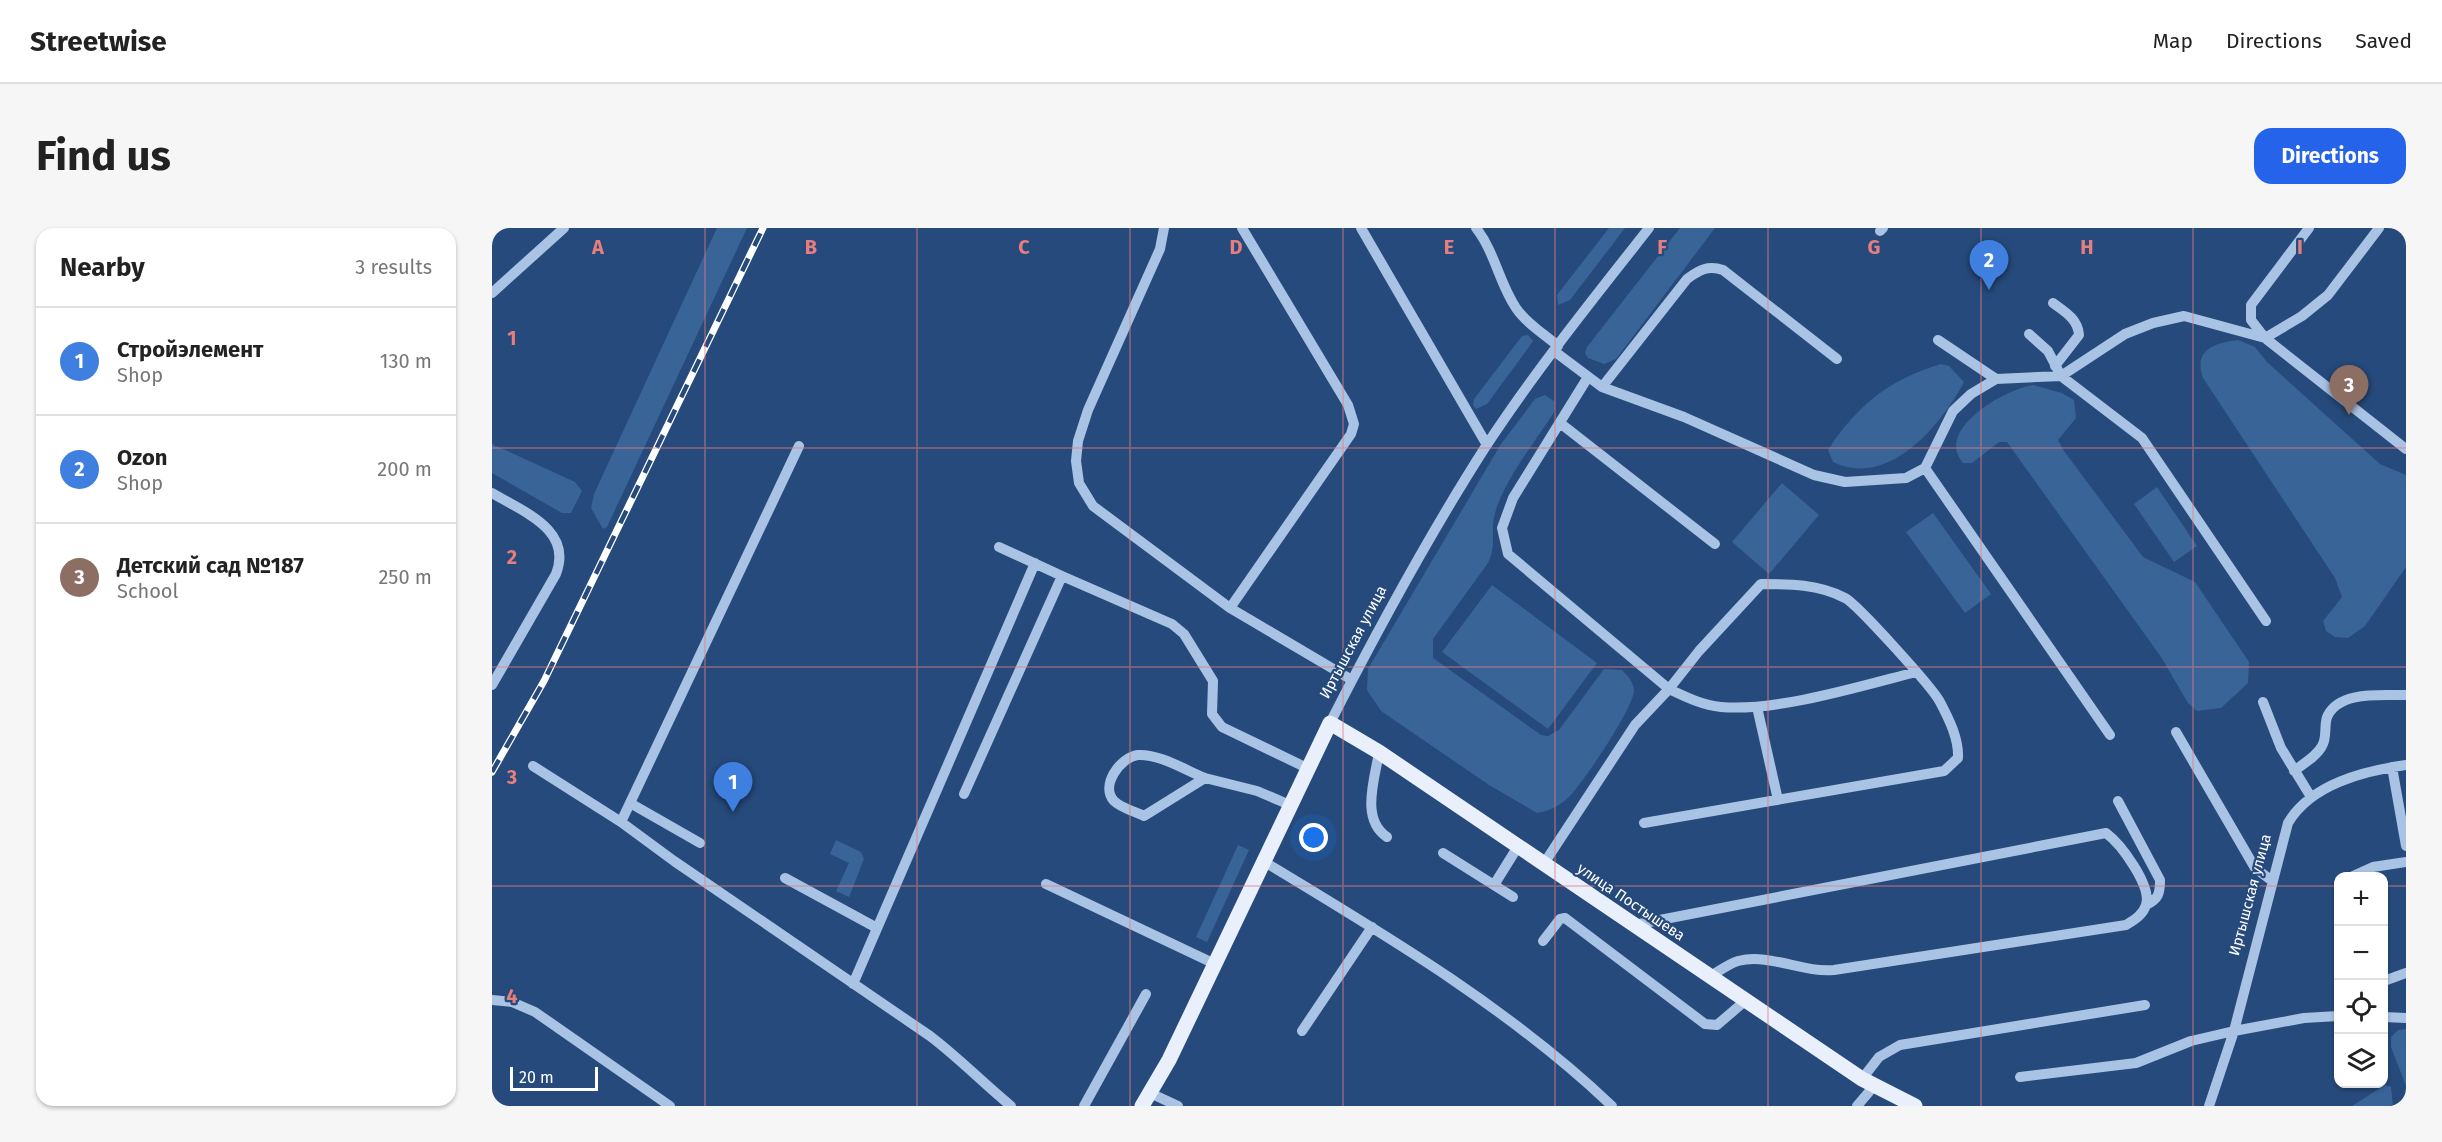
<!DOCTYPE html>
<meta charset="utf-8">
<style>
:root{--surface:#fff;--page:#f6f6f6;--text:#222;--muted:#767676;--line:#e0e0e0;--accent:#2563eb}
body{margin:0;font-family:"Fira Sans",sans-serif;background:var(--page);color:var(--text)}
.controls{position:absolute;right:18px;bottom:18px;display:grid;overflow:hidden;border-radius:12px;box-shadow:0 2px 4px #0004}
.controls button{width:54px;height:54px;display:grid;place-items:center;padding:0;border:0;border-bottom:2px solid var(--line);background:var(--surface);color:var(--text);font:30px sans-serif}
.scale{position:absolute;left:18px;bottom:15px;width:88px;box-sizing:border-box;padding-left:6px;border:3px solid #fff;border-top:0;font-size:16px;line-height:21px;white-space:nowrap;color:#fff;-webkit-text-stroke:4px #264a7b;paint-order:stroke}
.you{position:absolute;left:822px;top:610px;width:21px;height:21px;margin:-15px;border:4px solid #fff;border-radius:50%;background:#1a73e8;box-shadow:0 0 0 9px #1a73e833}
.badge{display:grid;place-items:center;width:39px;height:39px;border-radius:50%;background:var(--accent);color:#fff;font-size:20px;font-weight:700}
.pin{position:absolute;translate:-50% -50px;filter:drop-shadow(0 2px 3px #0008)}
.pin::after{content:'';position:absolute;top:32px;width:21px;height:18px;background:inherit;clip-path:polygon(0 0,100% 0,50% 100%)}
.list{margin:0;padding:0;list-style:none}
h2{display:flex;justify-content:space-between;align-items:center;height:78px;margin:0;padding:0 24px;font-size:26px}
h2 small{font-size:20px;font-weight:400;color:var(--muted)}
.list li{display:grid;grid-template-columns:39px 1fr auto;gap:18px;align-items:center;box-sizing:border-box;height:108px;padding:0 24px;border-top:2px solid var(--line)}
.list b{display:block;font-size:22px;white-space:nowrap}
.list p{margin:0;font-size:20px;white-space:nowrap;color:var(--muted)}
.list em{font-size:20px;font-style:normal;color:var(--muted)}
.icon{flex:none;width:33px;height:33px;fill:none;stroke:currentColor;stroke-width:2;stroke-linecap:round;stroke-linejoin:round}
.map{position:relative;flex:none;width:1914px;height:878px;overflow:hidden;border-radius:18px}
header{display:flex;align-items:center;gap:36px;box-sizing:border-box;height:84px;padding:0 30px;background:var(--surface);border-bottom:2px solid var(--line)}
header strong{font-size:28px}
nav{display:flex;gap:33px;margin-inline-start:auto;font-size:21px}
.intro{display:flex;align-items:center;justify-content:space-between;box-sizing:border-box;height:144px;padding:0 36px}
h1{margin:0;font-size:42px}
.button{padding:15px 27px;border-radius:18px;background:var(--accent);color:#fff;font-size:21px;font-weight:700}
main{display:flex;gap:36px;padding:0 36px}
aside{flex:1;background:var(--surface);border-radius:18px;box-shadow:0 2px 4px #0004}
.map>svg:first-child{display:block}
.green{fill:#396498}
.lines{fill:none;stroke-linecap:round;stroke-linejoin:round}
.minor{stroke:#a9c3e4;stroke-width:10}
.major{stroke:#e9f0fc;stroke-width:15}
.rail-casing{stroke:#fff;stroke-width:7}
.rail{stroke:#264a7b;stroke-width:4.5;stroke-dasharray:14;stroke-linecap:butt}
.grid{fill:none;stroke:#e67e7e;stroke-width:1.5;stroke-opacity:0.55}
.labels{text-anchor:middle;stroke-width:4.5;stroke-linejoin:round;paint-order:stroke}
.street-label{font-size:15px;fill:#fff;stroke:#264a7b}
.grid-label{font-size:20px;text-anchor:middle;font-weight:bold;fill:#e67e7e;stroke:#264a7b;stroke-width:4.5;stroke-linejoin:round;paint-order:stroke}
</style>
<header>
<strong>Streetwise</strong>
<nav><a>Map</a><a>Directions</a><a>Saved</a></nav>
</header>
<div class="intro"><h1>Find us</h1><a class="button">Directions</a></div>
<main>
<aside>
<h2>Nearby<small>3 results</small></h2>
<ul class="list">
<li><span class="badge" style="background:#3f7fe0">1</span><div><b>Стройэлемент</b><p>Shop</p></div><em>130 m</em></li>
<li><span class="badge" style="background:#3f7fe0">2</span><div><b>Ozon</b><p>Shop</p></div><em>200 m</em></li>
<li><span class="badge" style="background:#8d6e63">3</span><div><b>Детский сад №187</b><p>School</p></div><em>250 m</em></li>
</ul>
</aside>
<div class="map">
<svg width="1914" height="878" viewBox="0 0 1914 878">
<rect width="100%" height="100%" fill="#264a7b"/>
<path class="green" d="M225,0H255L115,299L111,301L99,280L102,266Z
M1117,0H1133L1078,72L1066,77L1065,67Z
M1188,0H1223L1124,131L1112,136L1096,130L1093,125L1095,119Z
M1036,107L1041,113L1037,119L995,176L984,181L981,177L982,171L1030,108Z
M1746,112L1763,119L1775,134L1888,236L1914,247V339L1873,398L1856,410L1843,409L1834,403L1831,393L1850,369L1843,350L1711,150C1701,121 1723,115 1746,112Z
M1449,136L1457,138L1472,154C1449,197 1397,261 1341,234L1336,222C1365,177 1398,151 1449,136Z
M1541,157L1570,165L1582,172L1584,190L1566,212L1572,223L1651,329L1703,354L1757,434L1756,455L1729,480L1705,483L1696,475L1669,429L1515,214H1507L1480,235H1471C1442,202 1513,161 1541,157Z
M1053,167L1063,174L1062,184C1042,216 1014,249 1003,285C998,303 1005,316 996,335L941,411V430L1049,507L1056,508L1067,502L1112,441L1130,442C1136,448 1141,453 1142,462C1143,478 1091,555 1077,569C1067,578 1058,583 1045,585L997,557L889,483L875,462L876,441L1009,216L1043,171Z
M0,216L83,254L90,263L79,285H70L0,245Z
M1290,255L1327,287L1277,346L1240,314Z
M1665,259L1705,318L1682,334L1642,276Z
M1441,285L1499,366L1473,385L1414,304Z
M1000,357L1105,435L1056,501L950,424Z
M344,612L369,624L372,631L357,669L344,663L357,635L338,626Z
M746,617L757,622L715,714L704,709Z
M1914,801V858L1899,819V809L1906,802Z
M1893,857L1899,859L1901,878H1860Z"/>
<g class="lines">
<path class="minor" d="M672,0L668,21L596,182L586,213L584,233L587,255L601,278L738,380L860,452
M869,0L995,217
M984,0C1003,24 1007,55 1024,80C1034,95 1052,106 1066,118
M1817,0L1759,77V92L1773,110L1914,221
M1388,3L1391,0
M0,65L72,0
M1561,75C1573,84 1586,91 1587,107L1563,138
M1537,106L1556,123L1569,148L1650,210L1774,393
M1446,112L1504,151
M1062,123L1110,159L1192,189L1322,247L1353,254L1414,250L1433,240L1461,183L1479,166L1504,151L1569,148L1633,106L1661,95L1692,88L1773,110L1810,88L1836,67L1887,0
M1110,159L1195,51C1207,42 1216,37 1231,42L1345,131
M1068,195L1223,316
M307,218L129,594L182,633L438,808C467,830 491,855 519,878
M1433,240L1618,507
M0,265C32,284 81,302 64,346L0,457
M507,319L570,348
M738,380L859,206L862,196L856,177L750,0
M1771,474L1789,520L1819,569
M1265,479L1286,572
M838,495C886,401 937,307 994,218C1044,142 1101,71 1157,0
M1684,504L1763,640L1779,652
M887,524C883,551 868,591 895,609
M41,538L129,594
M1900,539L1914,618
M1802,543C1811,536 1825,528 1830,518C1836,508 1831,496 1836,487C1849,462 1891,468 1914,467
M713,550C693,542 668,526 646,527C628,529 608,558 622,573C629,580 644,584 652,588L713,550L765,563L798,577
M472,566L570,348L680,396L692,406L721,453L720,486L730,499L815,540
M1626,573L1668,652C1668,665 1667,671 1654,677
M138,575L208,615
M1152,595L1452,543L1466,530C1467,511 1457,491 1448,474C1441,460 1365,376 1353,370C1327,356 1297,356 1269,356L1207,423L1177,461C1194,469 1210,477 1229,479C1284,484 1369,458 1424,444
M951,625L1021,669
M771,633C892,706 1017,780 1120,878
M1051,637L1143,497L1177,461L1016,326L1010,300L1021,270L1096,149
M1861,648L1881,639L1914,634
M293,650L385,700
M554,656L723,736
M1002,657L1025,620
M1142,697L1614,605C1629,616 1660,658 1654,677C1651,687 1642,692 1634,697L1342,742C1310,745 1278,725 1246,733C1236,736 1226,744 1217,749
M1051,713L1068,691L1073,690L1213,796L1225,797L1253,773
M1892,753L1914,745
M361,756L543,335
M0,772L20,774L43,784L178,878
M1892,789L1914,790
M810,803L880,699
M1528,849L1644,835L1699,813L1742,803L1812,790L1846,788
M1370,851L1387,829L1408,817L1653,777
M658,865L686,878
M592,878L654,766
M1365,878L1382,858
M1717,878L1742,803L1796,595C1819,556 1872,543 1914,537"/>
<path class="major" d="M650,878L677,832L838,495L887,524L1370,851L1423,878"/>
<defs>
<path id="rail" d="M0,544L52,453L271,0"/>
</defs>
<use href="#rail" class="rail-casing"/>
<use href="#rail" class="rail"/>
</g>
<path class="grid" d="M213,0V878M425,0V878M638,0V878M851,0V878M1063,0V878M1276,0V878M1489,0V878M1701,0V878M0,220H1914M0,439H1914M0,658H1846M1892,658H1914"/>
<g class="labels">
<g class="street-label">
<text transform="translate(861 414) rotate(-62)" y="5">Иртышская улица</text>
<text transform="translate(1758 667) rotate(-75)" y="5">Иртышская улица</text>
<text transform="translate(1139 674) rotate(34)" y="5">улица Постышева</text>
</g>
</g>
<g class="grid-label">
<text x="106" y="26">A</text>
<text x="319" y="26">B</text>
<text x="532" y="26">C</text>
<text x="744" y="26">D</text>
<text x="957" y="26">E</text>
<text x="1170" y="26">F</text>
<text x="1382" y="26">G</text>
<text x="1595" y="26">H</text>
<text x="1808" y="26">I</text>
<text x="20" y="117">1</text>
<text x="20" y="336">2</text>
<text x="20" y="556">3</text>
<text x="20" y="775">4</text>
</g>
</svg>
<div class="controls">
<button>+</button>
<button>−</button>
<button><svg class="icon" aria-label="locate" viewBox="0 0 24 24"><circle cx="12" cy="12" r="6"/><path d="M12 2v4M12 18v4M2 12h4M18 12h4"/></svg></button>
<button><svg class="icon" aria-label="layers" viewBox="0 0 24 24"><path d="M12 4l9 5-9 5-9-5zM3 14l9 5 9-5"/></svg></button>
</div>
<div class="scale">20 m</div>
<div class="you"></div>
<div class="pin badge" style="left:241px;top:584px;background:#3f7fe0">1</div>
<div class="pin badge" style="left:1497px;top:62px;background:#3f7fe0">2</div>
<div class="pin badge" style="left:1857px;top:187px;background:#8d6e63">3</div>
</div>
</main>
